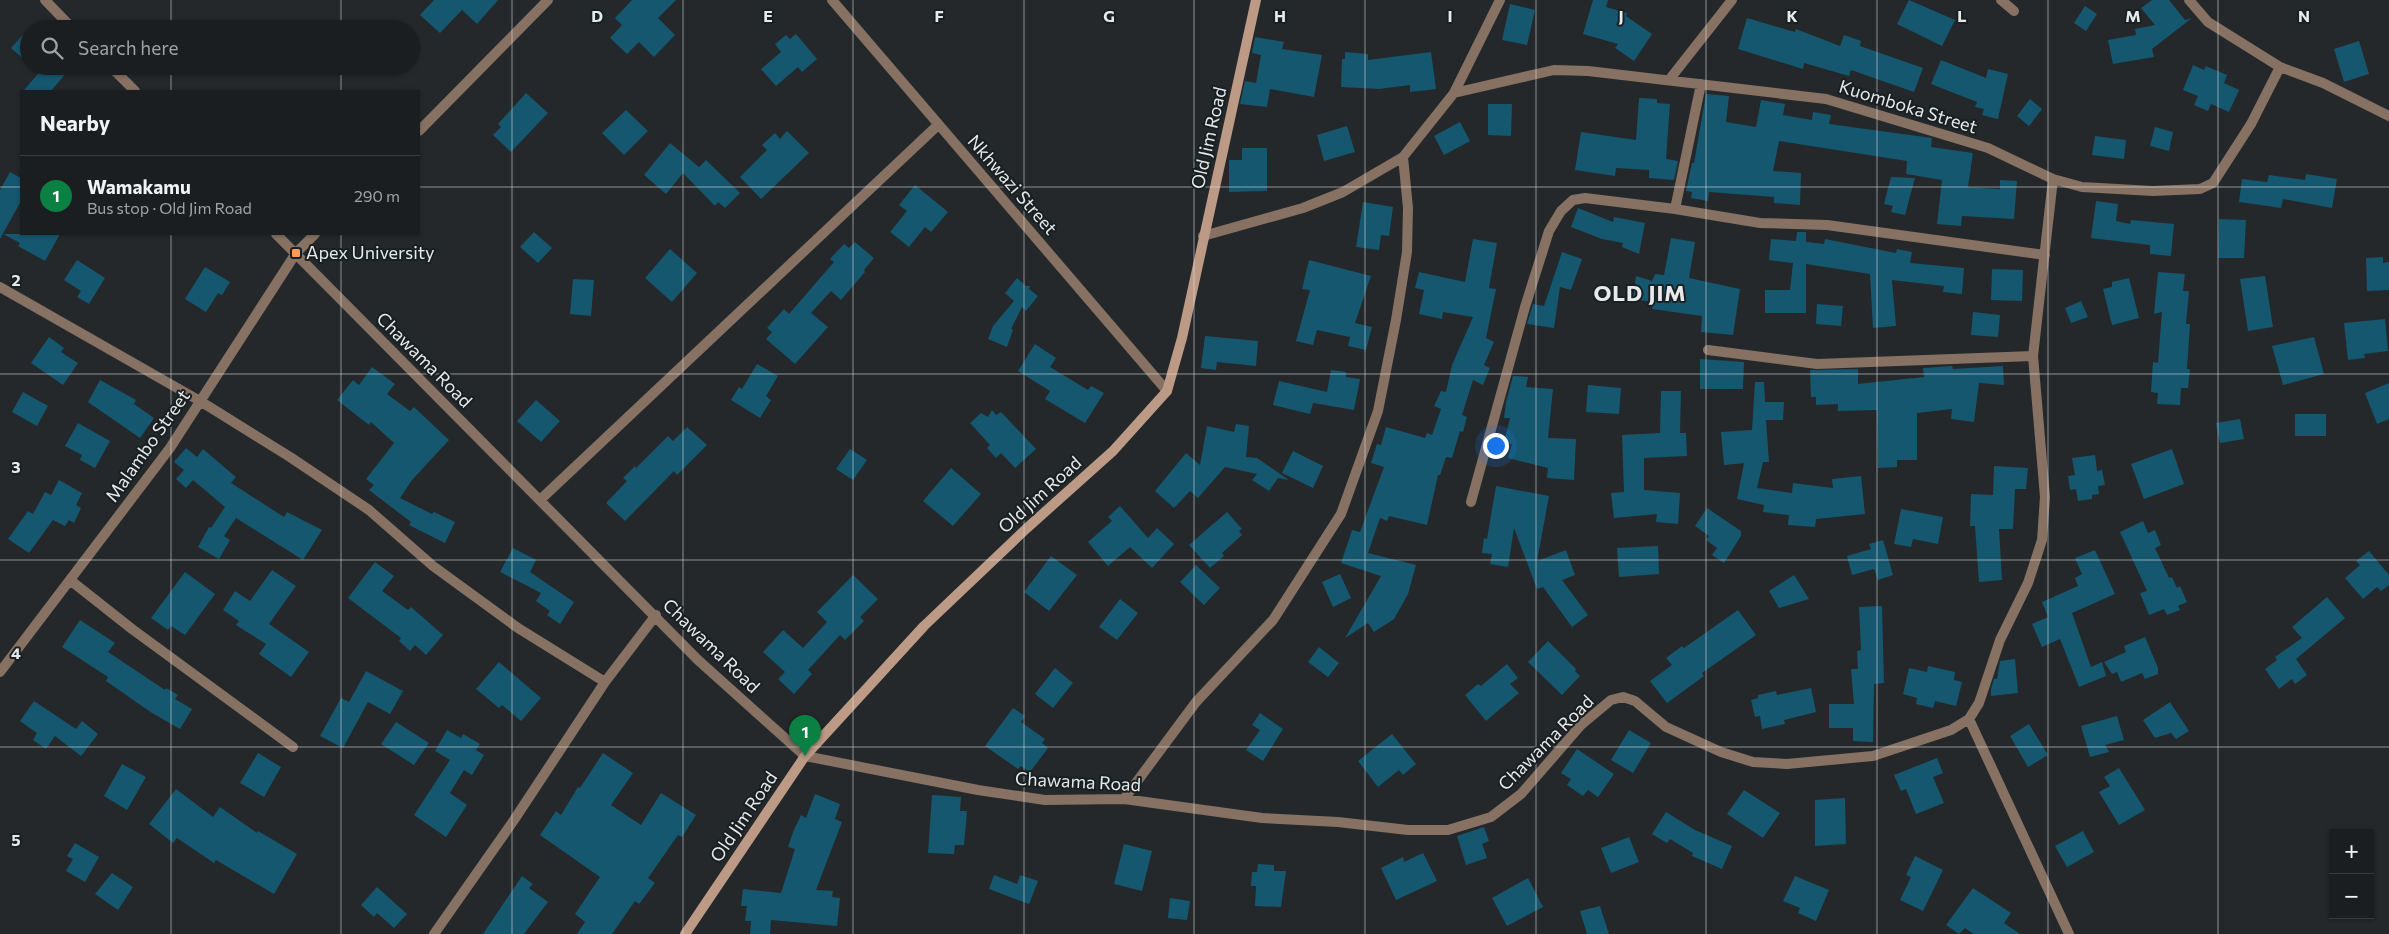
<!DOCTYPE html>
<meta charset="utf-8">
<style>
:root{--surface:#1b1e20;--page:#242729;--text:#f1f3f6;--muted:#a0a2a5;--line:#393c3e;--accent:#0b8043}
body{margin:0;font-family:Commissioner,sans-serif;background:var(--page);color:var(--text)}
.controls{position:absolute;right:15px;bottom:15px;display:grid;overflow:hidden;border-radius:0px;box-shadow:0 1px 4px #0004}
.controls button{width:45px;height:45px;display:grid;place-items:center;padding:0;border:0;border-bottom:1px solid var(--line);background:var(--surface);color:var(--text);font:25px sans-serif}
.you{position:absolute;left:1495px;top:445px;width:18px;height:18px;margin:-12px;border:4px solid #fff;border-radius:50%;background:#1a73e8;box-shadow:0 0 0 8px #1a73e833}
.badge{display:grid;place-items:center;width:32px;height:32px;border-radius:50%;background:var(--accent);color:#fff;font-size:16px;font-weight:700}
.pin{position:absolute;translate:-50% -41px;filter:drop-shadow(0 1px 2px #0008)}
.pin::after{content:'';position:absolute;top:26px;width:18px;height:15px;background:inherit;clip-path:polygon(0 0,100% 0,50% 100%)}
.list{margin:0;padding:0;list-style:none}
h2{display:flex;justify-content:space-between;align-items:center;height:65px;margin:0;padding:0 20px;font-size:21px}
h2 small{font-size:16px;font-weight:400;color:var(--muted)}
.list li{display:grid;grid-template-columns:32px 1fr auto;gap:15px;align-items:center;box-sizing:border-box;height:80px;padding:0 20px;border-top:1px solid var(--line)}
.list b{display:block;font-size:19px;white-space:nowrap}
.list p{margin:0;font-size:16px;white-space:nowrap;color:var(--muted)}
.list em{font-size:16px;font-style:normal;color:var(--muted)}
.icon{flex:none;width:28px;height:28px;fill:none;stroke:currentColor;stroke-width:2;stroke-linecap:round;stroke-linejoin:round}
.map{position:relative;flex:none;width:2389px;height:934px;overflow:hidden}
.search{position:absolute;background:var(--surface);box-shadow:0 1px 4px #0004;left:20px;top:20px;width:400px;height:55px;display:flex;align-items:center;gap:12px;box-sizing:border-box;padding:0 18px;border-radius:28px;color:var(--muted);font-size:19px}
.panel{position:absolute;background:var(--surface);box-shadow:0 1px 4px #0004;left:20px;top:90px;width:400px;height:145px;border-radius:0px}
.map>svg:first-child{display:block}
.building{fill:#15576f}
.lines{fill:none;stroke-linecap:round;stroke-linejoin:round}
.street{stroke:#867163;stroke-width:10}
.secondary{stroke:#bc9a85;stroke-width:10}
.grid{fill:none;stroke:#e7eaeb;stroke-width:1;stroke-opacity:0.55}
.poi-dot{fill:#fe9c57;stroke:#1a1f21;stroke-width:2}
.labels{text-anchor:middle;stroke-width:4;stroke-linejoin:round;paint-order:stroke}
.street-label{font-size:18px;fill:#e7eaeb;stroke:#1a1f21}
.poi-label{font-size:18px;fill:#e7eaeb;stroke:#1a1f21;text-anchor:start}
.district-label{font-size:22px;font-weight:bold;letter-spacing:1px;fill:#e7eaeb;stroke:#1a1f21}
.grid-label{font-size:16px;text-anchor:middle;font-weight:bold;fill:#e7eaeb;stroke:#1a1f21;stroke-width:4;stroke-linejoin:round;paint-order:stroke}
</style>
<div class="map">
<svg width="2389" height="934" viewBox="0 0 2389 934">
<rect width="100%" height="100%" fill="#24282a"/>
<path class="building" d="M434,0H498L477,24L462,10L440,33L420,15Z
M632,0H676L658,18L675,35L654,57L639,42L627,54L610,38L622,25L615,18Z
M1593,0H1608L1606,7L1627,13L1626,16L1652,34L1634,61L1615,48L1618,44L1583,34Z
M1909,0L1955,20L1942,46L1897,24Z
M2152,0H2169L2185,20L2192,18L2152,49L2154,57L2113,64L2108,40L2136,35L2135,29L2155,25L2141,8Z
M1510,4L1535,10L1527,45L1502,40Z
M2085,6L2097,14L2086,31L2074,23Z
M1747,18L1795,32L1796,29L1840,46L1844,35L1861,41L1860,46L1923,68L1914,92L1851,70L1849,76L1804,63L1803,69L1738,49Z
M29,28V64L11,48Z
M796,34L817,59L802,72L798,67L776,86L761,69L781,52L775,44L786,35L790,39Z
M1255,37L1284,42L1282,49L1322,55L1314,97L1270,89L1267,107L1240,104L1245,81L1256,83L1261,55L1252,53Z
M2359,41L2369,74L2344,82L2334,49Z
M1345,52L1368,54V60L1431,52L1436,89L1410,92V85L1379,89L1341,87L1342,59H1345Z
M1941,60L1986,78L1988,69L2008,74L1998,119L1982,115L1984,109L1975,107L1977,102L1931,84Z
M2193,65L2204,70L2206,66L2227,75L2224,83L2239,90L2229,112L2211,104L2208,111L2194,105L2198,96L2183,90Z
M45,66H72L51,91H23Z
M526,93L548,113L511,152L493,135L501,127L498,124Z
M1706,94L1729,96L1726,122L1756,127L1761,100L1785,104L1783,115L1812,120L1813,112L1831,115L1829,124L1932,138L1931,147L1973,153L1968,187L2000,189V180L2017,181L2014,219L1962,216L1961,226L1937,224L1942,180L1906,174L1907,161L1779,141L1773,171L1801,173L1800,205L1774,203V197L1709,192L1708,201L1691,198L1692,192L1686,191L1692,163H1694Z
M1639,98L1657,99V103L1670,104L1666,159L1678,161L1674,180L1649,178V170L1616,168L1615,176L1575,170L1581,132L1636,140Z
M2030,99L2042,109L2029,126L2017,116Z
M1488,104H1512L1511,136L1488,135Z
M626,110L648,131L624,155L602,133Z
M1460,122L1470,141L1444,155L1434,136Z
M1347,126L1355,152L1324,161L1317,135Z
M2155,127L2173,132L2169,151L2150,146Z
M787,131L809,153L761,199L740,177L767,150L762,145L775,133L780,139Z
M2095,136L2126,140L2124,159L2092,155Z
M670,143L699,167L706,160L740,193L725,208L718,202L715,206L683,173L666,194L644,175Z
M1242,148H1267V191L1229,192V160H1242Z
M10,172L21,178V201L0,239V190Z
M2306,174L2337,179L2332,208L2283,199L2281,208L2239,202L2242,179L2267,182L2269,175L2305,180Z
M1891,177L1915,178L1905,215L1891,212L1893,206L1884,204Z
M915,185L948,212L931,232L925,227L909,247L890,232L907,211L899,205Z
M2096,201L2118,204L2116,221L2130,224L2131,220L2174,224L2171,256L2150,254V245L2091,238Z
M1363,202L1393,207L1389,236L1381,235L1379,250L1356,247Z
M1578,208L1613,222L1614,217L1645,223L1639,254L1622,247L1623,243L1602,239L1571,227Z
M2219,219L2246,220L2244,258H2218Z
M534,232L552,248L538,263L520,247Z
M1797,232H1806V242L1824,244L1825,239L1896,253L1897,249L1912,252L1910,263L1964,268L1962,294L1943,292L1944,286L1892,280L1896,326L1873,328L1870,274L1806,264V313H1765V290H1790L1793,263L1769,260L1771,239L1796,241Z
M3,234H60L45,261L18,246L20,243Z
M1671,238L1695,242L1689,278L1740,289L1733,335L1701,332L1702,316L1652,309L1653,302L1633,299L1636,276L1652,281L1655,274L1664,275Z
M1473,239L1497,243L1489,288L1496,289L1486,338L1494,342L1484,365L1490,368L1483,385L1473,380L1462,415L1467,417L1463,432L1460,431L1452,458L1446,457L1440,475H1438L1427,525L1389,516L1387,521L1380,518L1368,553L1416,565L1408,594L1394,619L1374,632L1368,623L1345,638L1381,576L1341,563L1352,530L1360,532L1384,467L1371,463L1377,444L1381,445L1386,427L1425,438L1427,433L1432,435L1441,409L1434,406L1441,391L1446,392L1452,365L1473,317L1443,312L1442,319L1419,314L1424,290L1415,288L1419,272L1465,282Z
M855,242L874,258L864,270L865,272L841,300L831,291L811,313L828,327L795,364L766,339L772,332L767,328L784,309L789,314L834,262L830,259L844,244L849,248Z
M670,249L697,273L672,302L645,278Z
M1562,252L1582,259L1571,290L1560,287L1554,328L1527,324L1533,304L1544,306Z
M2383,257V263L2389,262V290L2367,291L2366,258Z
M77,260L105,278L89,304L77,297L81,291L64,280Z
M1309,260L1371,276L1355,323L1372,327L1366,350L1348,346L1350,337L1317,330L1313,345L1296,341L1310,290L1302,289Z
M205,267L230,282L222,295L218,293L206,312L185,299Z
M1992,269L2023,270L2022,301L1991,300Z
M2158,272L2185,274L2183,291H2189L2186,324H2190L2187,369H2190L2188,388H2181L2180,405L2157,404L2158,393L2151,392L2153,362L2158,363L2162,312L2154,314Z
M2265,276L2273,327L2248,331L2240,279Z
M1017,278L1026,286H1030L1029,289L1038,296L1026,311L1022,307L1011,329L1013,330L1007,347L988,339L993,326L1014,301L1005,293Z
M2129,278L2139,318L2112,325L2103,289L2112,287V282Z
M573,279L594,280L591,316L570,314Z
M2081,301L2088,317L2071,323L2065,308Z
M1817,304L1843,306L1841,326L1816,324Z
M1973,312L2000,315L1998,337L1971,335Z
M2385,319L2388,351L2364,354L2365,358L2348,360L2344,323Z
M1205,336L1258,341L1256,366L1217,362L1216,370L1201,368Z
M49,337L64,348L61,352L78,363L63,385L31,363Z
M2314,337L2324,374L2283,385L2272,346Z
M1035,344L1056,358L1050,367L1088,390L1091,386L1104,393L1085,423L1045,399L1050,391L1018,371Z
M1700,359L1744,362L1743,389H1700Z
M757,364L778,376L766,396L771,400L760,418L731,400L739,387L742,389Z
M1952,366L1953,369L2003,366L2004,385L1979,383L1974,422L1951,419L1952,409L1917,413V460H1897V467L1878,468L1877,410L1838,411V404L1816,405V397H1811L1810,370L1858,369V384L1924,377L1923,368Z
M372,367L395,384L387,394L410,411L414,407L449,440L412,480L400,498L432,514L434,512L455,522L445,543L409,525L411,522L369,490L374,485L366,479L394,443L371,422L369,425L337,400L353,380L359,385Z
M1331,370L1346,372V377L1360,379L1354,410L1313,403L1310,414L1273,405L1279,381L1327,392Z
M1513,376L1528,377L1526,387L1553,389L1548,438L1576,439L1574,480L1547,478L1548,468L1508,458L1512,444L1504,442L1510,418H1504L1506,402Z
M100,380L136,400L134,404L154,418L140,438L88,402Z
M1755,382H1764L1765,402H1784L1783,420H1766L1769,462H1763L1757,488L1792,493L1793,483L1833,488L1832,479L1861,476L1865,514L1816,519L1815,527L1788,525L1789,515L1763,512L1764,505L1737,499L1744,463L1724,465L1721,432L1752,430Z
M2389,383V419L2377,424L2365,393Z
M1588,385L1621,388L1619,414L1586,412Z
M1661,391H1681L1680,433H1686L1687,456L1644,458V490L1680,493L1678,524L1656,522L1657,514L1614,518L1611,493L1624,492L1622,435L1660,433Z
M23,392L48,406L37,426L12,412Z
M536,400L560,421L541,442L517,421Z
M992,410L996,415L1001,412L1036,449L1015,468L1001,453L996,458L987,448L990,445L970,423L981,413L988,417Z
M2295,414H2326V436H2295Z
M2240,419L2244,439L2220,443L2216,423Z
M78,423L110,441L95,468L80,460L82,455L65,446Z
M1236,424L1249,426L1246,457L1257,458L1289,480L1278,478L1269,491L1252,480L1257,474L1225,467L1198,498L1190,491L1174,508L1155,491L1186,453L1200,465L1207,426L1234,432Z
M687,427L707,445L677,475L674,471L625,521L606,503L627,481L623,478L635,466L636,468L668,436L673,441Z
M186,448L197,457L203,449L236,477L231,483L284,517L287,512L322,530L303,560L236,518L224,536L230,540L219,559L198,547L209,527L211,528L225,507L193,480L186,488L176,479L184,470L174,462Z
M850,449L867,460L853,480L836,469Z
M2172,449L2184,484L2144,499L2131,464Z
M1293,451L1323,466L1313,488L1282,473Z
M2095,455L2097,471L2102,470L2105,485L2098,486L2099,494L2092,495V499L2078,501L2076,489L2070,490L2068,476L2075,475L2072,458Z
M1994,466L2028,468L2026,489H2015L2013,529H1999L2002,580L1979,582L1975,526H1970L1971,494L1993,495Z
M951,468L981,494L953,526L923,501Z
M59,480L82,493L76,505L81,508L74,523L69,520L65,526L53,520L29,553L8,539L28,511L33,514L45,492L51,495Z
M1496,486L1549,496L1537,561L1566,550L1575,575L1562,580L1588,615L1572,627L1543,587L1537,589L1514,528L1508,567L1490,564L1492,554L1482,553L1484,538L1487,539Z
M1120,506L1148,538L1157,528L1174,544L1152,568L1130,547L1108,566L1088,542L1112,521L1108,517Z
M1707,508L1741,531V536L1724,563L1712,555L1717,548L1706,540L1709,536L1695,526Z
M1901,509L1943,517L1938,544L1913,539L1911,547L1894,544Z
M1227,512L1242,529L1239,531L1242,535L1222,553L1224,556L1210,568L1189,545Z
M2143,521L2148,533L2155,530L2161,545L2155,548L2169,578L2172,577L2177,588L2180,586L2187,602L2178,606L2180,610L2167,615L2164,609L2149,615L2140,593L2147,591L2120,532Z
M1883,540L1893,575L1878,580L1874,569L1852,575L1847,556L1871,549L1869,544Z
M1658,546L1659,574L1619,577L1617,548Z
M513,548L536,560L530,572L574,602L560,624L547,615L550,611L536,601L541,593L500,572Z
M2095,550L2115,594L2072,613L2091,667L2102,662L2106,676L2079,687L2060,639L2042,647L2032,624L2048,617L2042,602L2078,586L2075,578L2082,574L2075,558Z
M2369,551L2389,575V585L2381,591L2377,587L2363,599L2345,578L2360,565L2356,561Z
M1051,556L1077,575L1049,611L1024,592Z
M375,562L394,576L382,591L408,610L411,607L443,635L426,655L415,645L410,651L399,641L401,638L348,598Z
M1196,565L1220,588L1204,605L1180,582Z
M272,570L296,586L269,624L309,652L291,677L259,654L266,644L236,625L239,621L223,610L235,591L250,601Z
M185,572L215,594L185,635L171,626L168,630L151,618Z
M1340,574L1351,598L1333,607L1322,582Z
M853,575L878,599L860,617L864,621L845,640L840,635L808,670L812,674L794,694L778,679L785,672L763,652L783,630L803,648L827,622L817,612Z
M1794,575L1809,599L1779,608L1769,591Z
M2327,597L2345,618L2296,659L2307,675L2295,684L2292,679L2279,689L2265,669L2277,660L2275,657L2302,638L2292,627Z
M1120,599L1138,613L1117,640L1099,627Z
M1882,606L1884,683L1874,684L1873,742L1853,741V728H1829V704H1854L1851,669H1858L1857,651L1861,650L1859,607Z
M1738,610L1756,635L1702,673L1704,676L1667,703L1650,681L1672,665L1666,658L1682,646L1684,648Z
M80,620L115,643L108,652L165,690L166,688L178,695L175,699L192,709L180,729L152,713L106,681L108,677L62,647Z
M2145,637L2158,668V674L2145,679L2142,673L2121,682L2117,672L2112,674L2104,662L2126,652L2124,646Z
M1548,641L1576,669L1575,671L1580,676L1562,695L1528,662Z
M1319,647L1339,663L1328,677L1308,662Z
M2015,659L2018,693L1991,696V689L1994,679H1997L2000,661Z
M499,662L541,698L521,721L502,705L499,708L476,689Z
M1507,664L1518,678L1510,684L1519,693L1486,721L1465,695L1478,684L1481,686Z
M1928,666L1955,672L1954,680L1962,682L1956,706L1935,701L1933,708L1916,704L1917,698L1903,694L1909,668L1927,672Z
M1055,668L1073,683L1053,708L1035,694Z
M366,671L403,691L390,714L368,702L343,748L320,736L341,698L349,702Z
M1811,688L1816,712L1784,720L1785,724L1762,729L1760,716L1755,717L1751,700L1758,698V695L1776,691L1777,695Z
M34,701L76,729L82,721L98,734L81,756L55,736L46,749L33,740L37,733L20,721Z
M2170,702L2189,731L2176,739L2171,733L2155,738L2143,720Z
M1013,708L1025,716L1021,722L1045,739L1042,743L1048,748L1030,772L1021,766L1018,769L985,746Z
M1260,713L1283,729L1263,761L1246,750L1260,730L1252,725Z
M2117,716L2124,740L2105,745L2109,752L2090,757L2081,726Z
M396,722L429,743L414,765L381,744Z
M2029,724L2048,755L2028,767L2010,736Z
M447,730L461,738L463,734L480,744L476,750L484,755L472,775L464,770L450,793L467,805L446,837L414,815L450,760L435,751Z
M1629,730L1651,743L1633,773L1611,760Z
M1392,734L1416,764L1403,775L1399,770L1378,787L1358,761Z
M1577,749L1614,774L1598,797L1588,790L1583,796L1567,785L1571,779L1561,773Z
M258,753L281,767L264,797L240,783Z
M603,753L633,773L611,805L641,825L661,793L696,815L682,837L678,835L648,878L655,883L639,904L635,901L612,934H577L585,922L575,914L600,877L540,835L556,811L561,815L578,787L580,788Z
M1937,758L1943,773L1933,777L1944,803L1916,814L1906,789L1901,791L1894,775Z
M122,764L146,777L127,810L104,796Z
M2119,768L2145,810L2119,825L2099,792L2110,786L2104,777Z
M176,789L213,817L220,807L257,833L258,831L297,854L274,894L216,860L214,863L177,838L173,843L149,824Z
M1744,790L1780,813L1763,838L1727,814Z
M815,794L840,804L835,819L842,822L816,890L833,891L832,897L840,898L837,926L771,920L770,934H750L751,921H745L747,906H741L743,889L781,893L795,849L788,847L793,832L801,815L806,818Z
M932,795L961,797L960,811H967L964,845H955L954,854L928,853Z
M1845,798L1846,844L1815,846V800Z
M1666,812L1695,830L1732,846L1722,869L1692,856L1693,853L1670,839L1667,843L1652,834Z
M1484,827L1489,841L1482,844L1487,858L1466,865L1457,836Z
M2083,831L2094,852L2067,867L2055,846Z
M1629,837L1639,862L1611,873L1601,848Z
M75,843L99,857L85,882L66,871L73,859L67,856Z
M1124,844L1152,851L1142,891L1114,884Z
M1423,853L1437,881L1396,900L1381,868L1403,857L1404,862Z
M1915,856L1943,870L1923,911L1900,900L1911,877L1906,875Z
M1258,864L1274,865V871H1286L1281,907L1255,906L1256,886H1251L1252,872H1257Z
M112,873L133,887L118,910L95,894Z
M994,875L1017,884L1020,875L1038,881L1029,904L989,889Z
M522,876L533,884L529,888L548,902L524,934H483Z
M1795,876L1829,890L1816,921L1798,913L1800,908L1783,901Z
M1528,878L1543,907L1507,926L1492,898Z
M377,887L407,914L394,928L377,913L374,917L361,905Z
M1973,888L2011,913L2004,923L2020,934H1974L1965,928L1959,934L1946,925Z
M1170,898L1190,901L1187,920L1168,918Z
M1600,906L1609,934H1587L1580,911Z"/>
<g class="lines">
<path class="street" d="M45,0L73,29
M832,0L1167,391
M2001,0L2014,11
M2189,0L2208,22L2280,67L2323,83L2389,116
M110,66L135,91
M1669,80L1732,0
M1454,93L1554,70L1588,71L1826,99L1988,148L2053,179L2082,187L2153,191L2200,189L2213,183L2251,124L2280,67
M419,131L548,0
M1675,209L1701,84
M276,234L698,660L805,756L978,790L1045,800L1124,799L1262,818L1338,822L1408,830H1448L1491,817L1521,794L1581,725L1611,700L1623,697L1635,701L1666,727L1721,752L1753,762L1787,764L1873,756L1951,730L1969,719L1979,703L2000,640L2028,583L2042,540L2045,497L2033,356L2053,179
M1203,236L1303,208L1343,192L1403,157L1454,93L1500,0
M0,287L200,401L290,457L369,510L433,566L518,628L605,682
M1708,350L1817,364L2033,356
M540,500L938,125
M1471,502L1525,307L1549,231L1561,211L1573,200L1585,198L1675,209L1760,223L1827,225L2045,255
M70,580L132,629L293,747
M0,672L170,448L296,253L315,234
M1969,719L2069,934
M1124,799L1196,702L1273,620L1341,514L1378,411L1396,320L1407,252L1408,208L1403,157
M434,934L514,820L605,682L656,615"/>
<path class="secondary" d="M685,934L805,756L924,626L1027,528L1113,451L1167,391L1182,338L1256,0"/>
</g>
<path class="grid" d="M171,0V29M341,0V29M512,0V934M683,0V934M853,0V934M1024,0V934M1194,0V934M1365,0V934M1536,0V934M1706,0V934M1877,0V934M2048,0V934M2218,0V934M171,66V91M341,66V91M0,187H21M419,187H2389M171,234V934M341,234V934M0,374H2389M0,560H2389M0,747H2389"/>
<rect class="poi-dot" x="291" y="248" width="10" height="10" rx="2.5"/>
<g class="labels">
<g class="street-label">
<text transform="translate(1908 107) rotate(17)" y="6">Kuomboka Street</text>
<text transform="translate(1209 138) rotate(-77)" y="6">Old Jim Road</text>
<text transform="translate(1012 185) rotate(49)" y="6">Nkhwazi Street</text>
<text transform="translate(424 360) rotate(45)" y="6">Chawama Road</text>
<text transform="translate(148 446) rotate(-55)" y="6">Malambo Street</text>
<text transform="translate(1040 495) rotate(-42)" y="6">Old Jim Road</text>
<text transform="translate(711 646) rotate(44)" y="6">Chawama Road</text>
<text transform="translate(1546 743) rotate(-45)" y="6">Chawama Road</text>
<text transform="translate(1078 782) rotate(3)" y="6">Chawama Road</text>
<text transform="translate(744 817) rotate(-56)" y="6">Old Jim Road</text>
</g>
<g class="poi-label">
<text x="306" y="259">Apex University</text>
</g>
<g class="district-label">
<text x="1640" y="301">OLD JIM</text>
</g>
</g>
<g class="grid-label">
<text x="597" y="22">D</text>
<text x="768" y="22">E</text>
<text x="939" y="22">F</text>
<text x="1109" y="22">G</text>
<text x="1280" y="22">H</text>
<text x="1450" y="22">I</text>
<text x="1621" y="22">J</text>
<text x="1792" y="22">K</text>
<text x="1962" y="22">L</text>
<text x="2133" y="22">M</text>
<text x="2304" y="22">N</text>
<text x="16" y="286">2</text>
<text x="16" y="473">3</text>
<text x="16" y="659">4</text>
<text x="16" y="846">5</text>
</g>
</svg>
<div class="controls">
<button>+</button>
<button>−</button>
</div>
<div class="you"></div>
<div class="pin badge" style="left:805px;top:756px">1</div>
<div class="search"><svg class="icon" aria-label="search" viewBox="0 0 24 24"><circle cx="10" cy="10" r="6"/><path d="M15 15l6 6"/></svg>Search here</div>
<section class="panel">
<h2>Nearby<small></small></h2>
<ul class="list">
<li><span class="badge">1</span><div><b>Wamakamu</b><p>Bus stop · Old Jim Road</p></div><em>290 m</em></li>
</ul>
</section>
</div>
